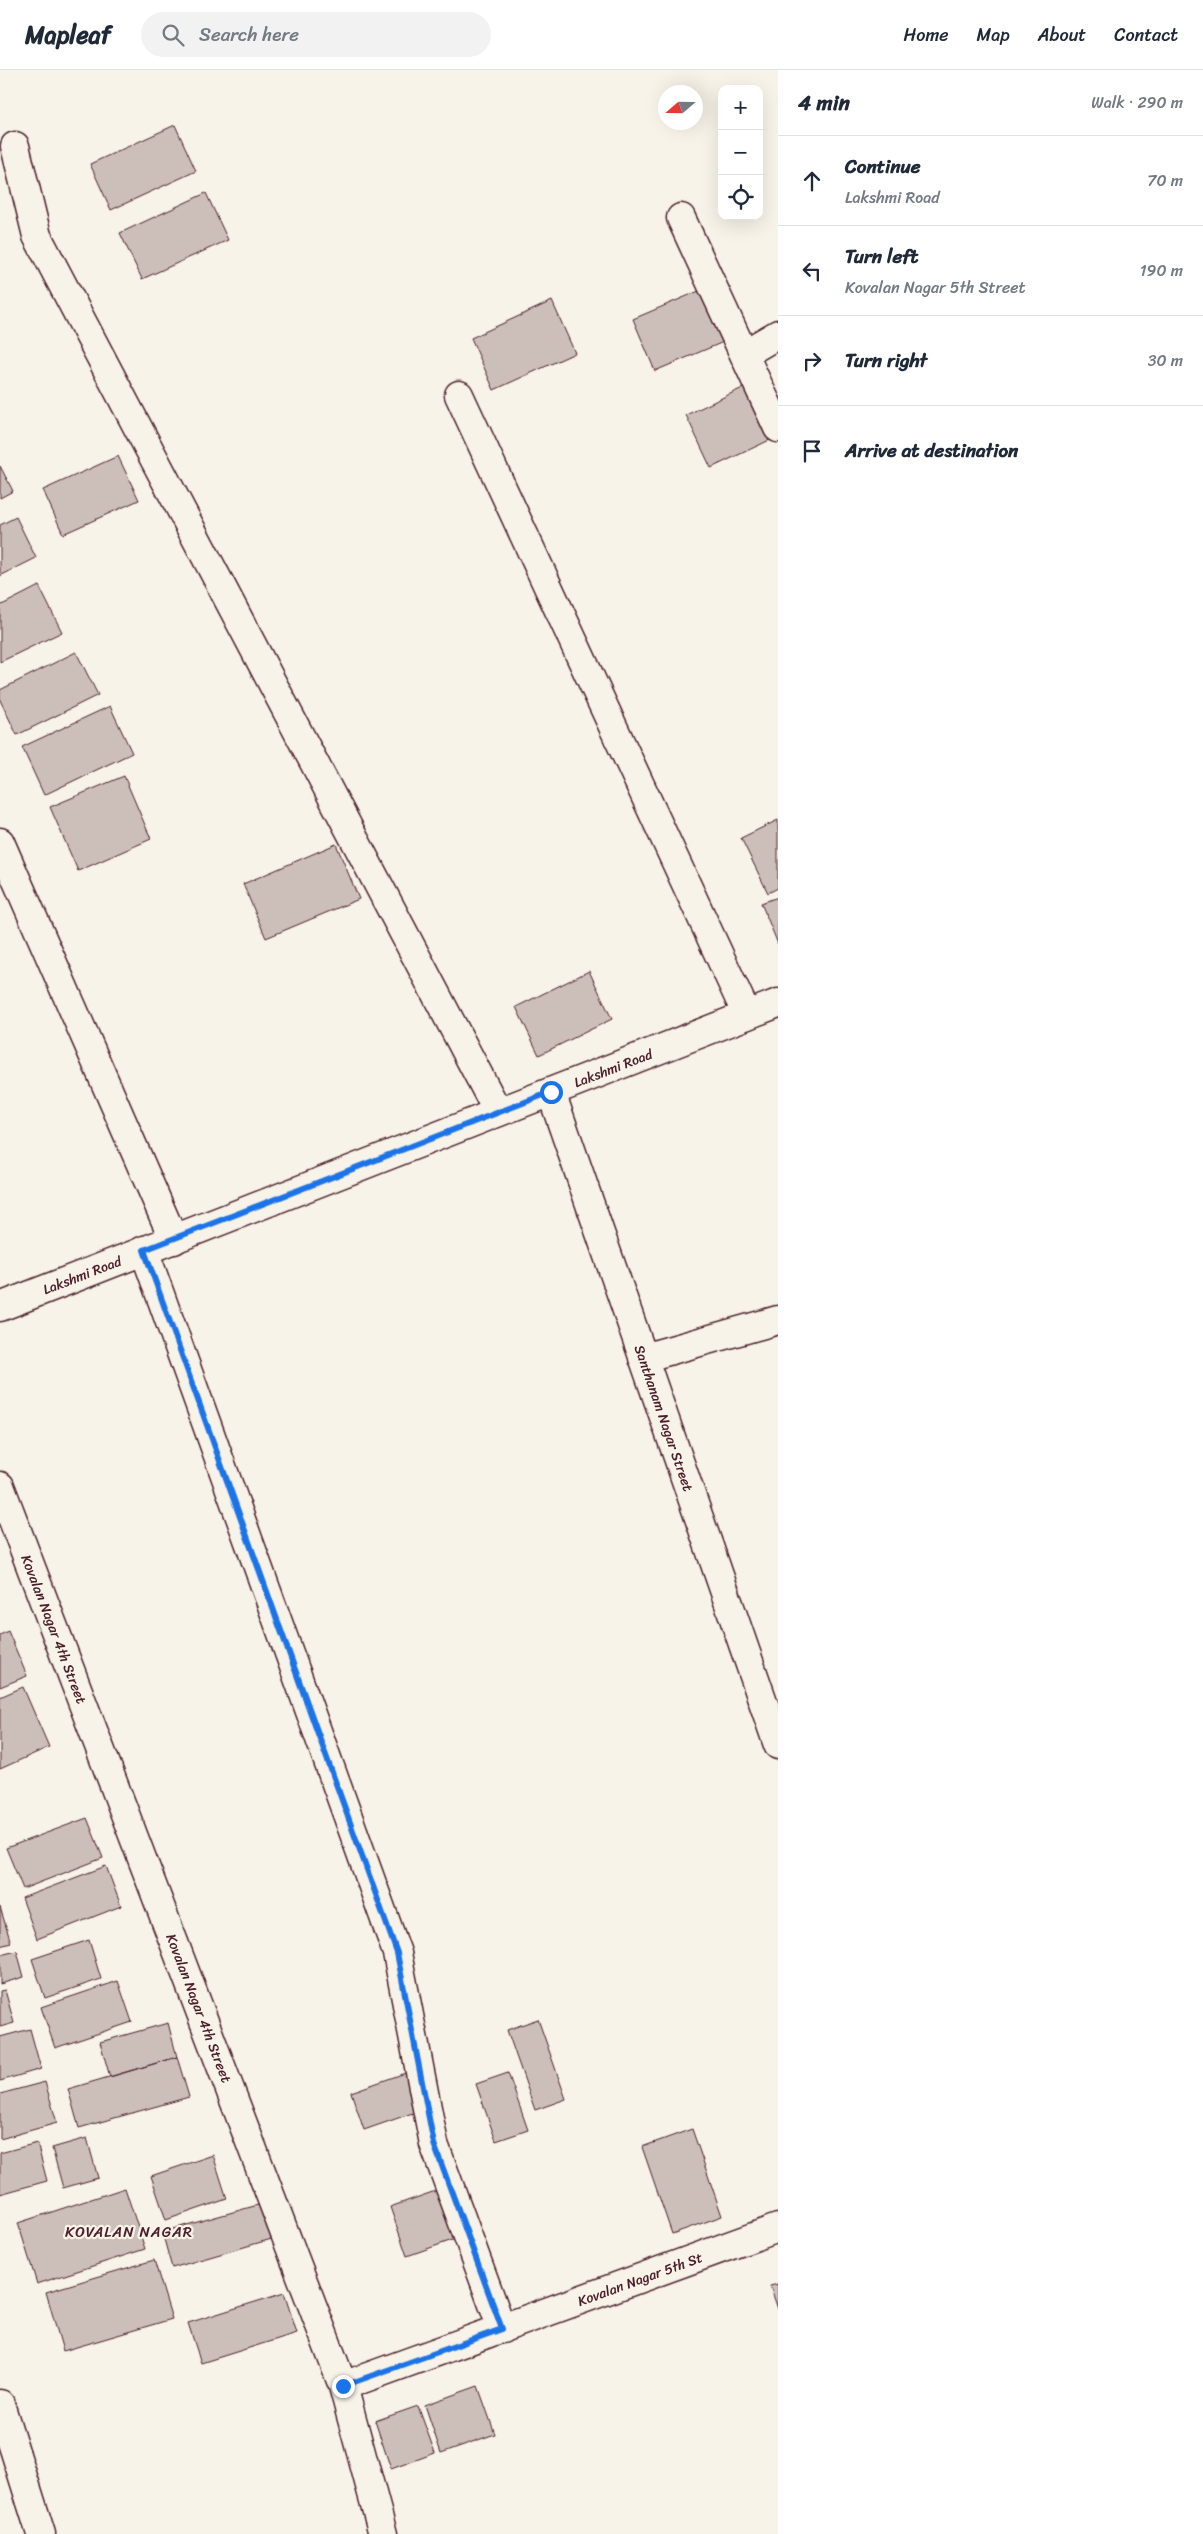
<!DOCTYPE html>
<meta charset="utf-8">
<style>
:root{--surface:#fff;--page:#f2f2f3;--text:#1f2937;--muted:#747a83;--line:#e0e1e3}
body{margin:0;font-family:Sriracha,sans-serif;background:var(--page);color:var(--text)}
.controls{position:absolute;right:15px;top:15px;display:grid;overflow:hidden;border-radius:10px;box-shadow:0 5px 20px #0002}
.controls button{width:45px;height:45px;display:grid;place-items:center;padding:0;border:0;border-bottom:1px solid var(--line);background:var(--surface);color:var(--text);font:25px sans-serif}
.compass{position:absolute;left:658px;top:15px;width:45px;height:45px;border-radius:50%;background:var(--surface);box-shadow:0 5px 20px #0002;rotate:250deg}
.stop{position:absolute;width:15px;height:15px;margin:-11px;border:4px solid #1a73e8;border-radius:50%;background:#fff}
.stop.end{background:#1a73e8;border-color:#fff;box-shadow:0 1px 5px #0008}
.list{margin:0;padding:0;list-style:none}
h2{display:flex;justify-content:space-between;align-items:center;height:65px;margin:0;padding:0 20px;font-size:21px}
h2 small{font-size:16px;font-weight:400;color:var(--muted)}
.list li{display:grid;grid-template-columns:32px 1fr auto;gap:15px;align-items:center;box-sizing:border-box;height:90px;padding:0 20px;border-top:1px solid var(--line)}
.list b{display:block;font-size:19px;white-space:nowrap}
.list p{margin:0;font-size:16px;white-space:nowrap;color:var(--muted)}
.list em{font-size:16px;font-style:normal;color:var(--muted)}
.icon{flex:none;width:28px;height:28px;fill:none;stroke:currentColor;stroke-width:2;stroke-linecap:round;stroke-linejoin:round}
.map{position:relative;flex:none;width:778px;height:2464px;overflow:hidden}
header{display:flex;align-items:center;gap:30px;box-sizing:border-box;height:70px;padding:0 25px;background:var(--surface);border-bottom:1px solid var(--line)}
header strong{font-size:24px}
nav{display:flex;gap:28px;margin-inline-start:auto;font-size:18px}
.search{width:350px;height:45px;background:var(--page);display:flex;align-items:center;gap:12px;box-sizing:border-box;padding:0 18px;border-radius:28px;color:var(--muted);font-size:19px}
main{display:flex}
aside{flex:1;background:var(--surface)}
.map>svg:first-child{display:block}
.building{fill:#ccbfb9;stroke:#4a1f2b}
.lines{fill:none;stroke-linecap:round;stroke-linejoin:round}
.minor-casing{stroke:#4a1f2b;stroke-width:31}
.tertiary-casing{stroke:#4a1f2b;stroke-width:31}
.minor{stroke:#f7f3e8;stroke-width:28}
.tertiary{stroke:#f7f3e8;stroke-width:28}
.route{stroke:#1a73e8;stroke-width:6}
.labels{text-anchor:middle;stroke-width:4.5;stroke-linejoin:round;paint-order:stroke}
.street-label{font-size:14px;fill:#4a1f2b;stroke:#f7f3e8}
.neighbourhood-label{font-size:15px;letter-spacing:1px;fill:#4a1f2b;stroke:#f7f3e8}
</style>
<header>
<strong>Mapleaf</strong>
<div class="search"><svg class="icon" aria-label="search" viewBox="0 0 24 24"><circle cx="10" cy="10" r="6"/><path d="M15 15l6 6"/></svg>Search here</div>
<nav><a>Home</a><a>Map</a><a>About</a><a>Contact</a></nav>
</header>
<main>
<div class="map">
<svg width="778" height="2464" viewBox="0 0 778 2464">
<rect width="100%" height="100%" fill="#f7f3e8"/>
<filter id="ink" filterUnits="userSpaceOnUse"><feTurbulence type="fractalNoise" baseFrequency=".02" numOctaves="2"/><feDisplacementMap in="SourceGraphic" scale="10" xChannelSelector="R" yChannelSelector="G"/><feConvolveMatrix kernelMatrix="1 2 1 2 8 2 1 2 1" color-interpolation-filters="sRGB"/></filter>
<g filter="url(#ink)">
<path class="building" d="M175,55L196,101L111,140L90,94Z
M206,123L228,170L142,209L120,163Z
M706,218L728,270L655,301L633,249Z
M552,231L575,283L494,320L471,268Z
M751,314L776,367L711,398L686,345Z
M118,386L139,430L63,464L43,420Z
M0,396L13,421L0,428Z
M16,447L36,488L0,506V455Z
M39,516L62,562L0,592V536Z
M76,582L98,625L17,665L0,630V620Z
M110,636L132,683L44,725L22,677Z
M124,706L151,769L78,801L50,737Z
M778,750V818L768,823L741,768Z
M336,774L359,829L266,868L243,814Z
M778,827V874L761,833Z
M589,901L612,949L539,985L516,937Z
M8,1561L27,1606L0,1617V1565Z
M23,1617L49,1677L0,1699V1627Z
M87,1748L103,1788L23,1819L6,1778Z
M106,1796L121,1836L37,1869L22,1828Z
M0,1837L11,1873L0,1876Z
M89,1870L101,1909L45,1928L32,1889Z
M17,1881L24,1907L0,1914V1885Z
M118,1911L132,1952L55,1978L41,1937Z
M5,1920L14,1953L0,1957V1921Z
M538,1949L566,2029L535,2040L507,1960Z
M168,1953L177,1987L110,2007L100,1972Z
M30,1959L41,1999L0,2011V1967Z
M177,1987L189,2027L79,2058L68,2019Z
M411,2001L424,2039L364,2060L351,2022Z
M508,2003L528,2060L496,2071L476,2014Z
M45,2012L57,2053L0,2069V2024Z
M692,2059L722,2146L672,2164L642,2077Z
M87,2068L98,2108L63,2118L52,2078Z
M37,2073L47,2111L0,2124V2083Z
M213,2085L227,2129L166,2150L151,2106Z
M125,2118L145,2179L37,2214L18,2153Z
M444,2118L461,2167L407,2186L390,2137Z
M265,2133L275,2168L172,2198L162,2162Z
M154,2190L172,2249L63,2281L46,2222Z
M778,2214V2239L770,2216Z
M284,2223L297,2263L201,2293L188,2253Z
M478,2316L495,2364L441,2383L425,2335Z
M418,2336L435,2383L391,2399L375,2351Z"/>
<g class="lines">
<defs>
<path id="minor" d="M15,76L37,166L498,1042
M681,148L778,358
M744,284L778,264
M459,325L747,945
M0,772L174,1170
M551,1022L778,1675
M144,1180L397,1883L434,2074L502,2259
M643,1288L778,1250
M0,1416L343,2316L383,2464
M343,2316L778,2158
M0,2334L41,2464"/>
<path id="tertiary" d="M0,1237L778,933"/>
</defs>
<use href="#minor" class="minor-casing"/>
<use href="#tertiary" class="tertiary-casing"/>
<use href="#minor" class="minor"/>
<use href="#tertiary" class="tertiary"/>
</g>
</g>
<g class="lines" filter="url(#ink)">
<path class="route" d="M343,2316L502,2259L434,2074L397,1883L144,1180L551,1022"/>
</g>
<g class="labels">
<g class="street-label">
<text transform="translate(613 998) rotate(-21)" y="5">Lakshmi Road</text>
<text transform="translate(82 1205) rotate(-21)" y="5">Lakshmi Road</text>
<text transform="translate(664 1348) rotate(71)" y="5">Santhanam Nagar Street</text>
<text transform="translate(54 1559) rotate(69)" y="5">Kovalan Nagar 4th Street</text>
<text transform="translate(199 1938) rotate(69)" y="5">Kovalan Nagar 4th Street</text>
<text transform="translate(640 2209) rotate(-20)" y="5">Kovalan Nagar 5th St</text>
</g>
<g class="neighbourhood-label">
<text x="129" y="2167">KOVALAN NAGAR</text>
</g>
</g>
</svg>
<div class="controls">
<button>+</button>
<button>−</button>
<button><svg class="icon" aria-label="locate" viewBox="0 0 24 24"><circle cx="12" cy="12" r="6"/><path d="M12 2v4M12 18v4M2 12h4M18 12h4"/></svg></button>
</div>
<svg class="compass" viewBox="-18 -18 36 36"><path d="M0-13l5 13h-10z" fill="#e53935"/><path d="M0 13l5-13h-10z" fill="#747a83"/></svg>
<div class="stop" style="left:551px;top:1022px"></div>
<div class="stop end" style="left:343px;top:2316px"></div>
</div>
<aside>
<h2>4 min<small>Walk · 290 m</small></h2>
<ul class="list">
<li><svg class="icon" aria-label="ahead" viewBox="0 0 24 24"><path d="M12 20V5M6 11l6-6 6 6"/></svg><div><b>Continue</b><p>Lakshmi Road</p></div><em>70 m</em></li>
<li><svg class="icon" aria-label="left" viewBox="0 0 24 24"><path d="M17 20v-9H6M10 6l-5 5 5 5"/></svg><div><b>Turn left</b><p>Kovalan Nagar 5th Street</p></div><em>190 m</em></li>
<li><svg class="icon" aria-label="right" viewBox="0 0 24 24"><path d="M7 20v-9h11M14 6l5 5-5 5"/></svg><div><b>Turn right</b></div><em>30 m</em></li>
<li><svg class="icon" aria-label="arrive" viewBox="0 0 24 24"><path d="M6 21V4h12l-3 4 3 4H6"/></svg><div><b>Arrive at destination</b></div></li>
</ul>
</aside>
</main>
